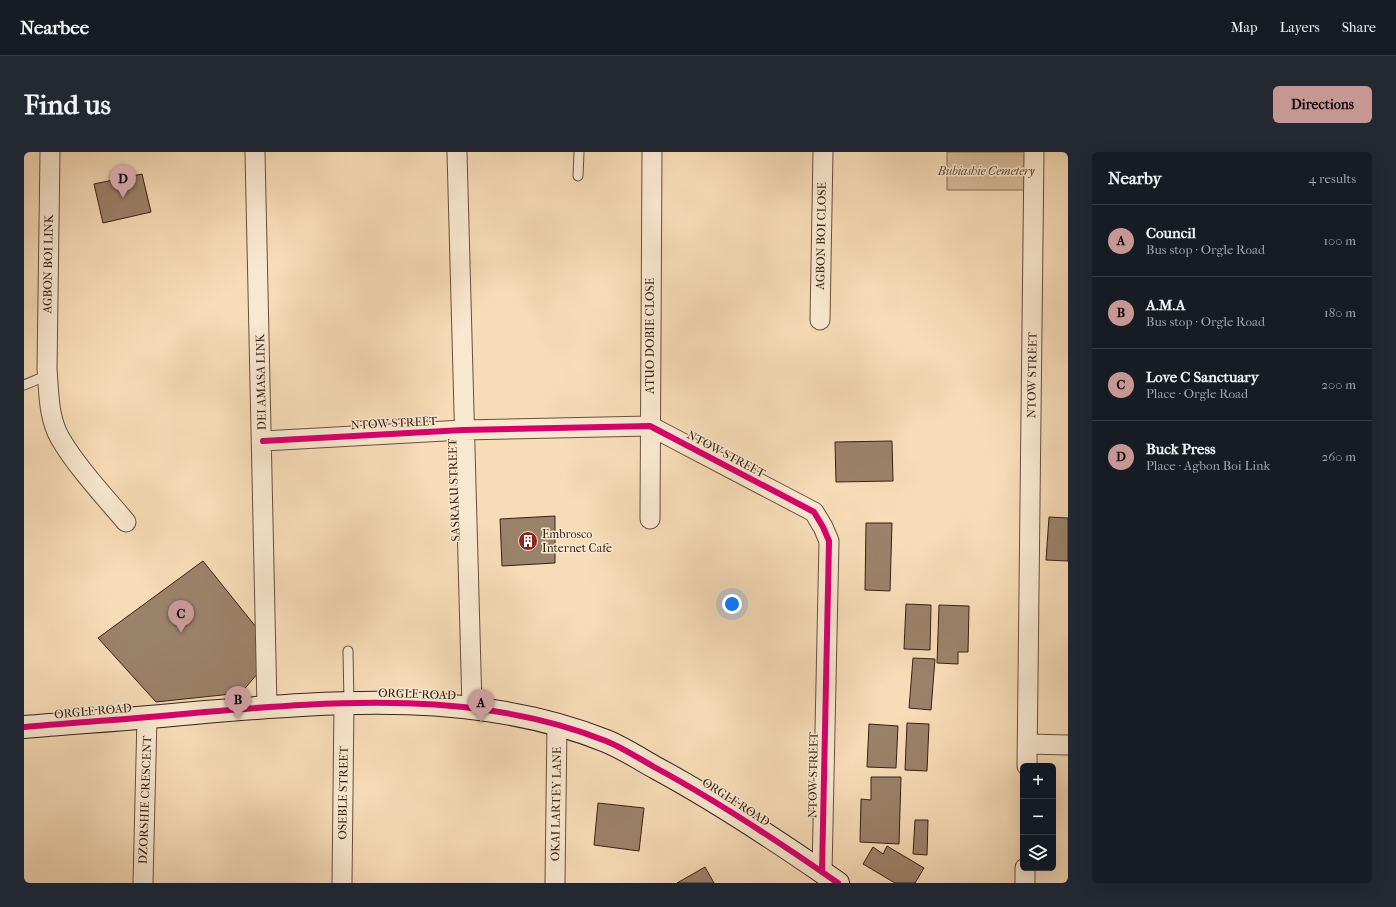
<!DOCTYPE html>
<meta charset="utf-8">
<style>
:root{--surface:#171b24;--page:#242831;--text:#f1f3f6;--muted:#9ea1a6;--line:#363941;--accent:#c59692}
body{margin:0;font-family:"IM FELL French Canon",serif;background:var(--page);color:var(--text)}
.controls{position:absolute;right:12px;bottom:12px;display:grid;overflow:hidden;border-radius:6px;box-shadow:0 4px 16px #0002}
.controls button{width:36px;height:36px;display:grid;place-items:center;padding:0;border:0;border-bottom:1px solid var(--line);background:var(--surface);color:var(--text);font:20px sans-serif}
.you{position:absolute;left:708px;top:452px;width:14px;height:14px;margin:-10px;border:3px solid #fff;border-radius:50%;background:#1a73e8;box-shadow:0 0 0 6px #1a73e833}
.badge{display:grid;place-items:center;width:26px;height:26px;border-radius:50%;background:var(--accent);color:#111;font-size:13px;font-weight:700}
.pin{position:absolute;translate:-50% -33px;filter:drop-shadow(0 1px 2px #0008)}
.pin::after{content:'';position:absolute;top:21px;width:14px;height:12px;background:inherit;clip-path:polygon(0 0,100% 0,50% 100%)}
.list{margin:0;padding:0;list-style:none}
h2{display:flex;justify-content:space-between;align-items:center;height:52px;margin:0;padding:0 16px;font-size:17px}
h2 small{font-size:13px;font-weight:400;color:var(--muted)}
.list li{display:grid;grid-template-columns:26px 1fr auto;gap:12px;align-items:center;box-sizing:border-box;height:72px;padding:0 16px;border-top:1px solid var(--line)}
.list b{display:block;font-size:15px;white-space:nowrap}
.list p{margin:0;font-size:13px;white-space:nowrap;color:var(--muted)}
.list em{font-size:13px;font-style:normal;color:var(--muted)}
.icon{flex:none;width:22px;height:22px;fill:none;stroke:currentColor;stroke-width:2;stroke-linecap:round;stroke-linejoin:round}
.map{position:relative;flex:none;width:1044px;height:731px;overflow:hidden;border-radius:6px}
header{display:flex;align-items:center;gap:24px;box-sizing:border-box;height:56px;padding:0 20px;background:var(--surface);border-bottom:1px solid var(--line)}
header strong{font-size:19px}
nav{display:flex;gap:22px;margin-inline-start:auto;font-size:14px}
.intro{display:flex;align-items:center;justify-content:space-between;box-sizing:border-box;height:96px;padding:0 24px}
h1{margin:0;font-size:28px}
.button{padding:10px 18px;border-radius:6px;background:var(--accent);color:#111;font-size:14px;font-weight:700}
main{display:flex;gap:24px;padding:0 24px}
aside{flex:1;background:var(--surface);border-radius:6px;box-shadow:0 4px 16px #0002}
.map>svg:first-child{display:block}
.green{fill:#d6bc9c;stroke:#886e59}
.building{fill:#9b826a;stroke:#392016}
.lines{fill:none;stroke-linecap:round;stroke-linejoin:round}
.lane-casing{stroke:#684f3e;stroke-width:11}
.street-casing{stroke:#684f3e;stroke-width:21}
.secondary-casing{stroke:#392016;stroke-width:24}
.lane{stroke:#f9e8d0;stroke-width:9}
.street{stroke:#f9e8d0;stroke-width:19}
.secondary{stroke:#f9e8d0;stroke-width:22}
.cycleway-casing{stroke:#f9e8d0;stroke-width:8}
.cycleway{stroke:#d6006c;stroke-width:6}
.labels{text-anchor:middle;stroke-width:3;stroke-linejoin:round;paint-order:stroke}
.park-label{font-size:12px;font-style:italic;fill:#604738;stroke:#f9e8d0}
.street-label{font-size:12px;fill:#392016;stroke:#f9e8d0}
.poi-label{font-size:12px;fill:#392016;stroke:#f9e8d0;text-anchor:start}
</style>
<header>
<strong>Nearbee</strong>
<nav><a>Map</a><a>Layers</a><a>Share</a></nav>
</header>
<div class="intro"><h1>Find us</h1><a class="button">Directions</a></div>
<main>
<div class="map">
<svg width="1044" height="731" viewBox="0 0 1044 731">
<rect width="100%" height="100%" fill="#f6dcb7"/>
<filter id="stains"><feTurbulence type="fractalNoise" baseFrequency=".005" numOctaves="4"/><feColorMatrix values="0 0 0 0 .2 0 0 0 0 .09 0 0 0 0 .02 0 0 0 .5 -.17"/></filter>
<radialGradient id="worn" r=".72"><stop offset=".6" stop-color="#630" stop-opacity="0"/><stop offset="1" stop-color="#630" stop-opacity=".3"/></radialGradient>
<path class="green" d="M923,0H1001V38H923Z"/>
<path class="building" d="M118,22L127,60L79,71L70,32Z
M868,289L869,329L812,330L811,290Z
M531,364V411L478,414L476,367Z
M1025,365L1044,366V409L1022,408Z
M842,371H868L866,439L841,438Z
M179,409L232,475L234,521L217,541L132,550L74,486Z
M882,452L907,453L906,498L880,497Z
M915,453L945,454L944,500H934V512L913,511Z
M889,506L911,507L907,558L885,556Z
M883,571L905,572L903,619L881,618Z
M845,572L874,574L872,616L843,615Z
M847,625H877L875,692L836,690L837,647L847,648Z
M574,651L620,656L615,699L570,693Z
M891,668H904L903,703L889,702Z
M863,694L900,716L891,731H871L839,712L849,695L859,702Z
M681,715L690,731H653Z"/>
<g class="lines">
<defs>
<path id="lane" d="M554,24L555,0
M0,233L24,223
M324,499L325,551"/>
<path id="street" d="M26,0L23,217C25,239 24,265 36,286C52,314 81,345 102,370
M231,0L243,555
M433,0L448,555
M796,168L799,0
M239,289L439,278L626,274L790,360L799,375L805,389L798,720
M626,367L628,0
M1004,592L1044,593
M1003,614L1010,0
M119,731L123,565
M318,731L320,551
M531,731L533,572
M1001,731V716"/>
<path id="secondary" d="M0,575C60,570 121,566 181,560C314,549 455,538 582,589C599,596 616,607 632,616C695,650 755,690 814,731"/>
</defs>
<use href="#lane" class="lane-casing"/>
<use href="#street" class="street-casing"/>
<use href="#secondary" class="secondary-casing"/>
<use href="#lane" class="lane"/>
<use href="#street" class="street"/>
<use href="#secondary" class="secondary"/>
<defs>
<path id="cycleway" d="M239,289L439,278L626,274L790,360L799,375L805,389L798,720
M0,575C60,570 121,566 181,560C314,549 455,538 582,589C599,596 616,607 632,616C695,650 755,690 814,731"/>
</defs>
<use href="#cycleway" class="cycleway-casing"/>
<use href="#cycleway" class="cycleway"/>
</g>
<defs>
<symbol id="building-disc" viewBox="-11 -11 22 22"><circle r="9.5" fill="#8f2418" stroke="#f9e8d0"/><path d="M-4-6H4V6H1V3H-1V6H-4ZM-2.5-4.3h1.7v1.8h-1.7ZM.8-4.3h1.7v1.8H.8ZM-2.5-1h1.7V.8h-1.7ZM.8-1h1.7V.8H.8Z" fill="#fff"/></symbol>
</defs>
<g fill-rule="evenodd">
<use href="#building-disc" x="493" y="378" width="22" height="22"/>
</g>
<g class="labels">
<g class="park-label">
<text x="962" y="23">Bubiashie Cemetery</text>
</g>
<g class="street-label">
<text transform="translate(797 84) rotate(-89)" y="4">AGBON BOI CLOSE</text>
<text transform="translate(24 112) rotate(-89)" y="4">AGBON BOI LINK</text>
<text transform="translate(626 184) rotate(-90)" y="4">ATUO DOBIE CLOSE</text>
<text transform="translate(1008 223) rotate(-89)" y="4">NTOW STREET</text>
<text transform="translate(237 230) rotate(-91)" y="4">DEI AMASA LINK</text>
<text transform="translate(370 271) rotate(-3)" y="4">NTOW STREET</text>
<text transform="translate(702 302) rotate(28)" y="4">NTOW STREET</text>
<text transform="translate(430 338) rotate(-92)" y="4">SASRAKU STREET</text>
<text transform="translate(393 542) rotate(2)" y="4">ORGLE ROAD</text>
<text transform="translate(69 559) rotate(-5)" y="4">ORGLE ROAD</text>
<text transform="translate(789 623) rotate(-89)" y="4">NTOW STREET</text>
<text transform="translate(319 641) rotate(-89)" y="4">OSEBLE STREET</text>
<text transform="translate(121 648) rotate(-88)" y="4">DZORSHIE CRESCENT</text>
<text transform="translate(712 650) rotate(33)" y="4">ORGLE ROAD</text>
<text transform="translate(532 652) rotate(-89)" y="4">OKAI LARTEY LANE</text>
</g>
<g class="poi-label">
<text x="518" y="386">Embrosco<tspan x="518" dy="14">Internet Cafe</tspan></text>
</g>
</g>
<rect width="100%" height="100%" filter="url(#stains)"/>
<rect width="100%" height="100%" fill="url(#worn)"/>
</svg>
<div class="controls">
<button>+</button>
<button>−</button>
<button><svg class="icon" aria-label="layers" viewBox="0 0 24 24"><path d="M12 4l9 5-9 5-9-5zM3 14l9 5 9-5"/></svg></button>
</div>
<div class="you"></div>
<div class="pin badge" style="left:457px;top:570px">A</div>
<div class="pin badge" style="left:214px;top:567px">B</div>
<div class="pin badge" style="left:157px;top:481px">C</div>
<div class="pin badge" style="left:99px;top:46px">D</div>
</div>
<aside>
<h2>Nearby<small>4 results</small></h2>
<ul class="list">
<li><span class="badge">A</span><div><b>Council</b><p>Bus stop · Orgle Road</p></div><em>100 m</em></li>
<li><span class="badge">B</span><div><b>A.M.A</b><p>Bus stop · Orgle Road</p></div><em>180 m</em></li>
<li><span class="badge">C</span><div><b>Love C Sanctuary</b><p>Place · Orgle Road</p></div><em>200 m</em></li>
<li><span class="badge">D</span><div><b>Buck Press</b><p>Place · Agbon Boi Link</p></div><em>260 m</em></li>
</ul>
</aside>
</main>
